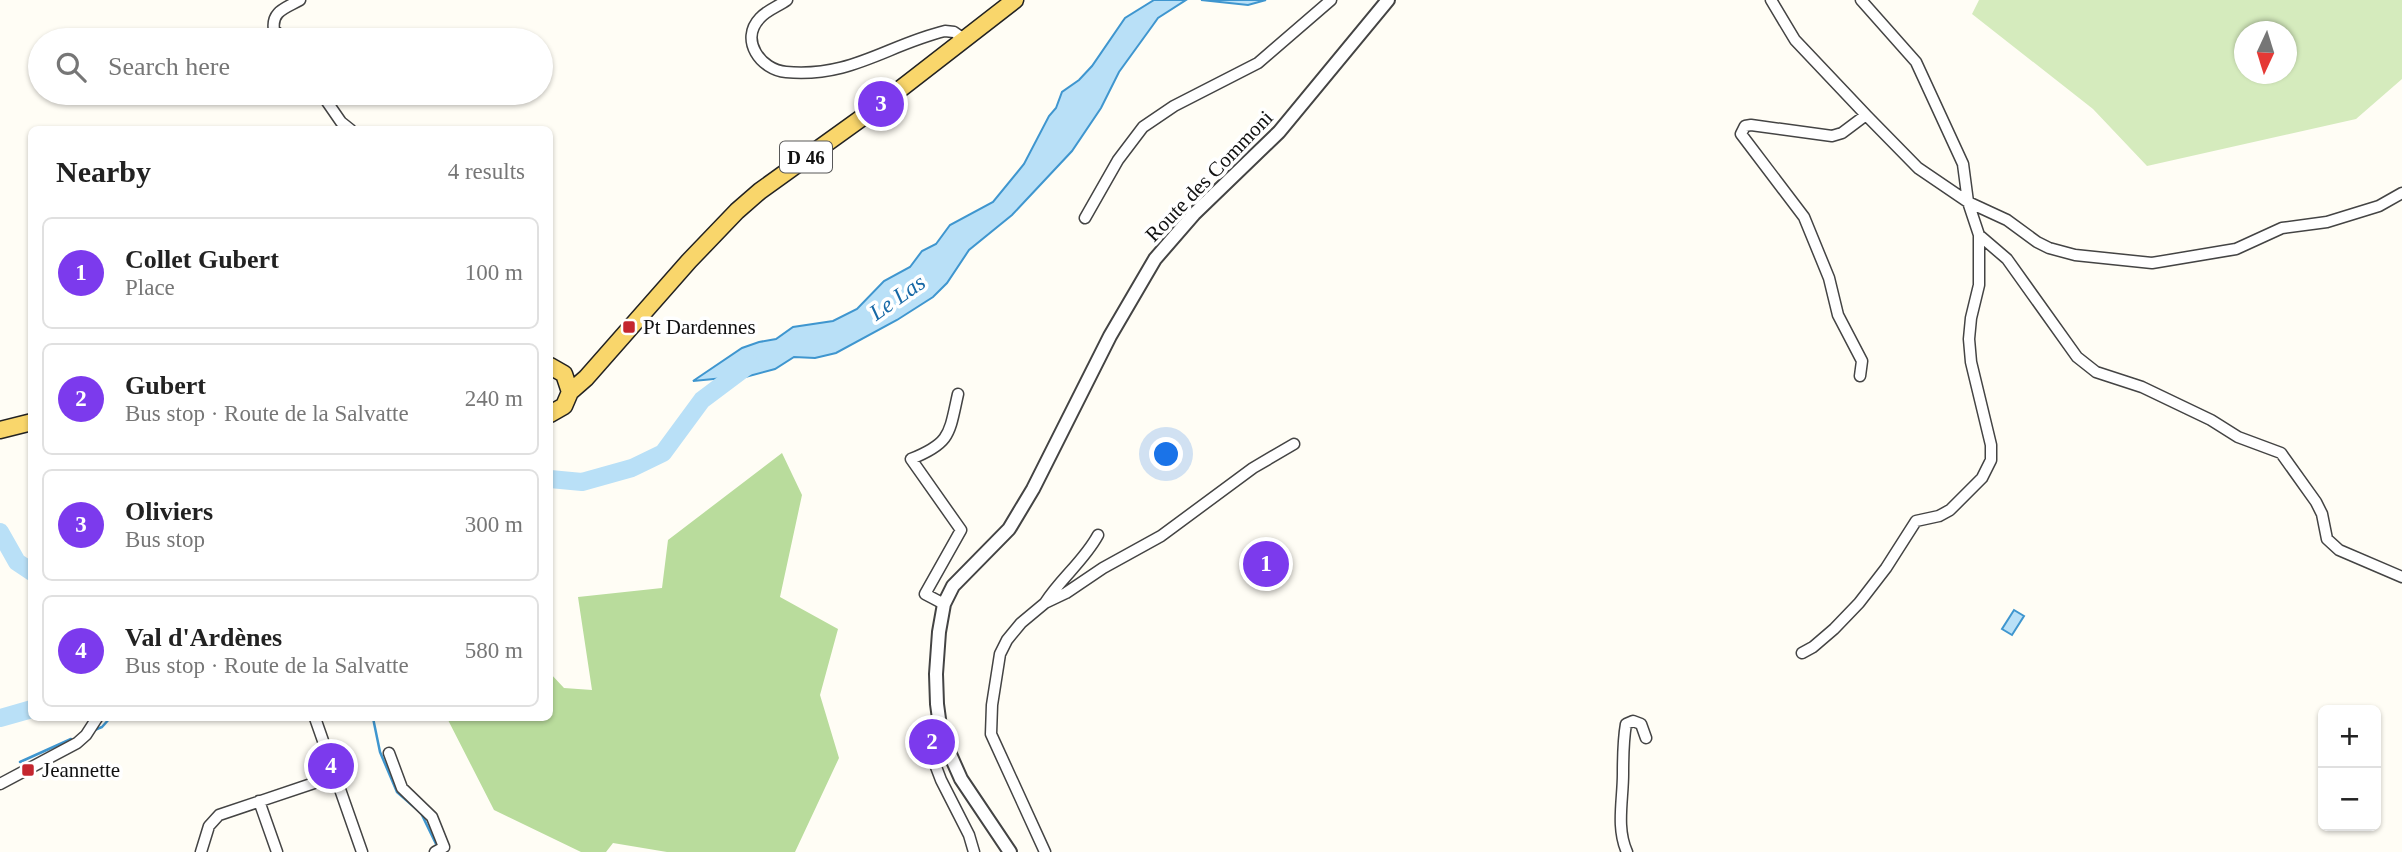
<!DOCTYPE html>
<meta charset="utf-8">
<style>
:root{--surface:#fff;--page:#f2f2f2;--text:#222;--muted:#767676;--line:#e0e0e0;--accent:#7c3aed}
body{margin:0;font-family:"Times New Roman",serif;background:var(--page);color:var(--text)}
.controls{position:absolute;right:21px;bottom:21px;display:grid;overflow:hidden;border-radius:10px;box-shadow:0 2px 5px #0004}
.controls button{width:63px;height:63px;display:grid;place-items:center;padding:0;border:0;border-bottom:2px solid var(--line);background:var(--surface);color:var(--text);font:35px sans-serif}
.compass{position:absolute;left:2234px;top:21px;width:63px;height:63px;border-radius:50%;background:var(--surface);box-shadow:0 2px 5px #0004;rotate:184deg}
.you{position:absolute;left:1167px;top:455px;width:24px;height:24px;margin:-18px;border:5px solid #fff;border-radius:50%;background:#1a73e8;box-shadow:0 0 0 10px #1a73e833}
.badge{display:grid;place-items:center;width:46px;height:46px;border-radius:50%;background:var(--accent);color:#fff;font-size:23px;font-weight:700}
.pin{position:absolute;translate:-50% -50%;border:4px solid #fff;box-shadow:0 2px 7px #0006}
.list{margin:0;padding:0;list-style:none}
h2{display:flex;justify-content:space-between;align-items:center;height:91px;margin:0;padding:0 28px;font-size:30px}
h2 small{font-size:23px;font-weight:400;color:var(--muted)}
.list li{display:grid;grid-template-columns:46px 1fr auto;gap:21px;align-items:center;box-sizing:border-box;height:112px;margin:0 14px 14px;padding:0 14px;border:2px solid var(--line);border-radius:10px}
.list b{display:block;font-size:26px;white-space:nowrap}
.list p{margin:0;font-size:23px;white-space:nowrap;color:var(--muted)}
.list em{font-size:23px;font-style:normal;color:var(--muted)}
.icon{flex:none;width:38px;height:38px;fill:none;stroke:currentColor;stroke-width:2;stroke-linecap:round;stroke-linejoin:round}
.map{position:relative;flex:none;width:2402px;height:852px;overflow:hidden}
.search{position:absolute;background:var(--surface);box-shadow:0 2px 5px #0004;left:28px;top:28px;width:525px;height:77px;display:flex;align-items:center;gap:18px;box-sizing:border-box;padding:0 24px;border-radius:38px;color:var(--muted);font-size:26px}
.panel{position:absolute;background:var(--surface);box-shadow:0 2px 5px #0004;left:28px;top:126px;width:525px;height:595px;border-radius:10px}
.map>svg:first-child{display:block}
.green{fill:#d5ebbd;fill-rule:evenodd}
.forest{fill:#b9dc9c}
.water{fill:#b9e0f7;stroke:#3f96cf;stroke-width:2}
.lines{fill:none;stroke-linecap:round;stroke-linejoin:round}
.stream{stroke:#3f96cf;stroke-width:2.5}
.river{stroke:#b9e0f7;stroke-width:18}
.minor-casing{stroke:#444;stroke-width:13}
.tertiary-casing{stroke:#444;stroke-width:16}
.primary-casing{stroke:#222;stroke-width:19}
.minor{stroke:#fff;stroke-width:10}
.tertiary{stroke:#fff;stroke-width:12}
.primary{stroke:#f9d66b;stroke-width:16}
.poi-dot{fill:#c4262e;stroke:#fff;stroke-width:2.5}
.labels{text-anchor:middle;stroke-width:7;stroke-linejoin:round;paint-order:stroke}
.shield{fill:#fff;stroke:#585858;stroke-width:2}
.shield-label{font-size:19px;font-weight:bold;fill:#111}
.street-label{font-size:21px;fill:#111;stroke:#fff}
.poi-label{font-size:21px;fill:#111;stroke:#fff;text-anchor:start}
.water-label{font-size:23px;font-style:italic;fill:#1768a6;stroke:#fff}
</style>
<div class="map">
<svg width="2402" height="852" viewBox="0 0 2402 852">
<rect width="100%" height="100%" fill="#fffdf5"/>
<path class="green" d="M1979,0H2402V79L2356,119L2147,166L2093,109L1972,14ZM2244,32H2286V74H2244Z"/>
<path class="forest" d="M782,453L802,495L780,597L838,629L820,695L839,758L795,852H667L613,843L606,852H581L494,810L447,718H550V673L564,688L592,690L578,597L662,588L668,540Z"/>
<path class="water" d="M1154,0H1186L1158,18L1153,25L1119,72L1101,108L1072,151L1012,215L969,250L947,283L933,297L897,320L836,353L815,358L794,357L775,369L738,379L724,378L693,381L742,348L759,342L776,339L793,327L833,321L857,309L884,281L910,267L922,251L936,244L950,225L993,202L1024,164L1049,116L1056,108L1062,92L1079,80L1092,66L1125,18Z
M1201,0H1266L1248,5Z
M2014,610L2024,616L2012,635L2002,629Z"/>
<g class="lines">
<path class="stream" d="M373,718L380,752L397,792L421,813L437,846
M92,731L102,727L110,718
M20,762L71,739"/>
<path class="river" d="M550,479L582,482L632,468L663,453L702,400L750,364
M0,532L17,562L32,572
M0,718L32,709"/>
<defs>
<path id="minor" d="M787,0C779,6 767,10 760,18C739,40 761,70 786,72C851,78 887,45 945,31L954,32L964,39
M1771,0L1795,40L1866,115L1842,133L1832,136L1751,125L1745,126L1741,134L1804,217L1829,278L1838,315L1862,361L1860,376
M1861,0L1916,62L1963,164L1968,202L2007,220L2037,242L2049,248L2075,255L2152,263L2236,249L2282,228L2327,222L2379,206L2402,193
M286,40L274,30C271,11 286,8 300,0
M321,93L341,122L351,130
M1866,115L1918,168L1968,202L1979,235L2007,259L2077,357L2096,372L2142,387L2211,420L2238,437L2281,453L2316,502L2322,514L2327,539L2339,550L2402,577
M1085,218L1118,160L1143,127L1174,106L1258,63L1331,0
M1045,603C1060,579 1084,561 1098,535
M944,604L925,594L961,530L911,459C951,443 949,434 958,394
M1802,653L1813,647L1834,629L1859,603L1886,568L1916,521L1939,516L1950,510L1982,478L1991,460V445L1971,362L1969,339L1971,318L1979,285V235
M315,718L362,852
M941,734L932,742L930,751L941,780L969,835L974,852
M389,753L402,788L432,817L444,847L435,852
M0,784L77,743L86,735L97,718
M259,801L277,852
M201,852L209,826L219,815L335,776
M1045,852L991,734L992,705L1000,654L1007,640L1021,623L1045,603L1066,593L1103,568L1161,536L1253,468L1294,444
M1627,852C1616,828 1623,800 1623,774C1623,757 1623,741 1626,724L1633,721L1641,724L1646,738"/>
<path id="tertiary" d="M1010,852L961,779L941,734L937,704L936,674L939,632L944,604L953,586L1009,529L1033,489L1110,336L1155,259L1194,214L1279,132L1388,0"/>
<path id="primary" d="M550,366L564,374L570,392L564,406L550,414
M570,392L586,378L689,261L737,211L760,191L881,104L1015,0
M0,430L32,422"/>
</defs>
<use href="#minor" class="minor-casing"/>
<use href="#tertiary" class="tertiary-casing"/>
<use href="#primary" class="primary-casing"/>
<use href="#minor" class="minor"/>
<use href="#tertiary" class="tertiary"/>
<use href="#primary" class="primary"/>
</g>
<g class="poi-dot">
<rect x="622" y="320" width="14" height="14" rx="3.5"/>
<rect x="21" y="763" width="14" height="14" rx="3.5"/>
</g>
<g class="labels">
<rect class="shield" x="780" y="141.5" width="52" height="31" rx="5"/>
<g class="shield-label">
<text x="806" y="164">D 46</text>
</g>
<g class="street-label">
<text transform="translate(1209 176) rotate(-46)" y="7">Route des Commoni</text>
</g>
<g class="poi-label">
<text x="643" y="334">Pt Dardennes</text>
<text x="42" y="777">Jeannette</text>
</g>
<g class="water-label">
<text transform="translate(897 297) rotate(-35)" y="8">Le Las</text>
</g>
</g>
</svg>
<div class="controls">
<button>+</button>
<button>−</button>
</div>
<svg class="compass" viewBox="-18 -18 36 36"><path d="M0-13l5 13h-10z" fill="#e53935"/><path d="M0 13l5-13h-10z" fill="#767676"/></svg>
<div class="you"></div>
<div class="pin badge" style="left:1266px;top:564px">1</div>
<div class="pin badge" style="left:932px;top:742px">2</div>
<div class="pin badge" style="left:881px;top:104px">3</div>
<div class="pin badge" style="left:331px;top:766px">4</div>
<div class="search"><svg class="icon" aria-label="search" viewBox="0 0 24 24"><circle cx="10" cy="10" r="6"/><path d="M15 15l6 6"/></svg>Search here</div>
<section class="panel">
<h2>Nearby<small>4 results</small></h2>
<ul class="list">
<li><span class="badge">1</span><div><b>Collet Gubert</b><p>Place</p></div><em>100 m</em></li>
<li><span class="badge">2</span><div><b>Gubert</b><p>Bus stop · Route de la Salvatte</p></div><em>240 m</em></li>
<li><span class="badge">3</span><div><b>Oliviers</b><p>Bus stop</p></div><em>300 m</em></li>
<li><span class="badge">4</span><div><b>Val d'Ardènes</b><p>Bus stop · Route de la Salvatte</p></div><em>580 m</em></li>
</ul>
</section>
</div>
